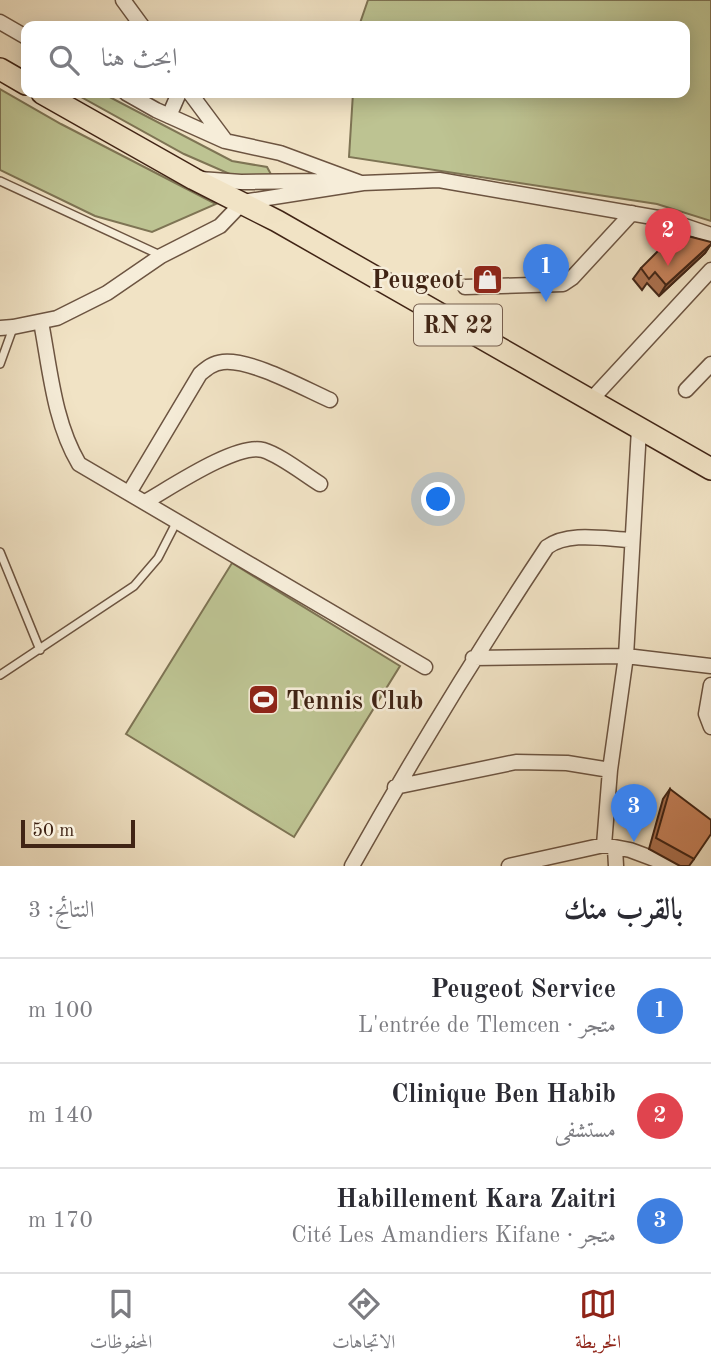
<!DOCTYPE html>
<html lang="ar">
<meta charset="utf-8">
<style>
:root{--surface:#fff;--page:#f7f7f7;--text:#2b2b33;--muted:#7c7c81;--line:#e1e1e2;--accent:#8f2418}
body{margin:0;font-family:"Old Standard TT",Amiri,serif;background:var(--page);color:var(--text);direction:rtl}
.scale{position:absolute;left:21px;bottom:18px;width:114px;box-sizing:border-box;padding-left:7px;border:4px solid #402415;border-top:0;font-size:19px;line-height:24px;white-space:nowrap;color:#402415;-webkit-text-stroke:5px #f6edd9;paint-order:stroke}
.you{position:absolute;left:439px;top:500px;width:24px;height:24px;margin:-18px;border:5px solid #fff;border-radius:50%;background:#1a73e8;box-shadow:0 0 0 10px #1a73e833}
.badge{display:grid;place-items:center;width:46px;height:46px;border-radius:50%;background:var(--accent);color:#fff;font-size:23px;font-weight:700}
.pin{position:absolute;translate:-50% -58px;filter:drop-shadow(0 2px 4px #0008)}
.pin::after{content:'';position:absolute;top:37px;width:24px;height:21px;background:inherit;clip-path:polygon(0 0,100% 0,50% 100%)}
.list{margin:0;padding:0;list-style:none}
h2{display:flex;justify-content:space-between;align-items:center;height:91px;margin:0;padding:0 28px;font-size:30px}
h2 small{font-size:23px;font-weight:400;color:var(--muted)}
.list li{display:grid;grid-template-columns:46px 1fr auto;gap:21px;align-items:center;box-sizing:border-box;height:105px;padding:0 28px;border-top:2px solid var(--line)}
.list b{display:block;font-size:26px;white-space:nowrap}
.list p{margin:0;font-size:23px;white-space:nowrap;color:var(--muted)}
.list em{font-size:23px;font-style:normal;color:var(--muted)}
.icon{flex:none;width:38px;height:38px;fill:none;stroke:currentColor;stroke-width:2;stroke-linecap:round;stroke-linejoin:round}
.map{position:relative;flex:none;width:711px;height:866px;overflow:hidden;direction:ltr}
.search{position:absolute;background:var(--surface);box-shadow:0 4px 18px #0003;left:21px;right:21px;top:21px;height:77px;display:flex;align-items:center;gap:18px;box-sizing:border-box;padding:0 24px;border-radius:14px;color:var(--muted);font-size:26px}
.sheet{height:406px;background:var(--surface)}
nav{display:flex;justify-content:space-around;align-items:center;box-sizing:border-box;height:98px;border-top:2px solid var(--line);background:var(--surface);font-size:19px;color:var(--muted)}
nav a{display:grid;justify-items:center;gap:4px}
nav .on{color:var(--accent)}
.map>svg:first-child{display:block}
.green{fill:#bdc392;stroke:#7e7454;stroke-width:2}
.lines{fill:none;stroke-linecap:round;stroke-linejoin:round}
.service-casing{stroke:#6c5441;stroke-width:10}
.minor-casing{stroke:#6c5441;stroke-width:17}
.primary-casing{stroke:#402415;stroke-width:24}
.service{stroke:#f6edd9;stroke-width:7}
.minor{stroke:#f6edd9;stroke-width:14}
.primary{stroke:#f1e3c5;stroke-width:21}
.wall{fill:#ab704e;stroke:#402415;stroke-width:2}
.shaded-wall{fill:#8b5b40;stroke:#402415;stroke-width:2}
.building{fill:#c7825b;stroke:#402415;stroke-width:2}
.labels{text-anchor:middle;stroke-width:5;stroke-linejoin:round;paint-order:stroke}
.shield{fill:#f6edd9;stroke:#776050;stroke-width:2}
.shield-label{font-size:24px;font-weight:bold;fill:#402415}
.poi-label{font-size:26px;font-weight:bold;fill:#402415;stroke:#f6edd9;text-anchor:end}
</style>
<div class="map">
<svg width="711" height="866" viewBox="0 0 711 866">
<rect width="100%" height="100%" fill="#f1e3c5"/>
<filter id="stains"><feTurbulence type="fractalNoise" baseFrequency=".00286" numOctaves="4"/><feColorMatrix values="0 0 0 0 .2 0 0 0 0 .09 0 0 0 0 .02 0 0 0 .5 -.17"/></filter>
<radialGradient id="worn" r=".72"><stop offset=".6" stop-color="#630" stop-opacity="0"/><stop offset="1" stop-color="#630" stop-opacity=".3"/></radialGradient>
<path class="green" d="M368,0H711V221L657,204L349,157L353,93H685V26H359Z
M0,89L61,124L216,204L152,232L95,216L0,170Z
M74,93H102L232,161L267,167L273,178L232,175L184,154Z
M232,563L400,666L294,837L126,734Z"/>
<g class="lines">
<defs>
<path id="service" d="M0,181L160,255
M0,364L13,328
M0,552L40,650
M0,675L134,586L158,558L177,521"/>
<path id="minor" d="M123,0L142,26
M0,22L26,37
M126,93L156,110L225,141L280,153L361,183
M190,93L225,140
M169,116L179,93
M200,179L241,182L333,181
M465,287L563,284L572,278L632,213
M41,322C50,369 54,422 79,464L425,667
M0,328L13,327L57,318L107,293L161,256L220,226L243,202L363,183L439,180L664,219L711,235
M686,390L711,364
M590,401L711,270
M129,493L200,374C207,368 213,363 223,362C251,359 303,388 330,400
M145,502C170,488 236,443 263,450C280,455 304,474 320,484
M473,658L626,656L711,666
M711,685L706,714L711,727
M395,787L516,762L567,763L610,770
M604,845L610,770L626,656L639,429
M615,848L616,866
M352,866C413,757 478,651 547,547C569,531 605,539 632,540
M509,866L604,845L630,850L673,866"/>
<path id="primary" d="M0,69L26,84
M42,93L194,179L277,221L711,469"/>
</defs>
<use href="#service" class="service-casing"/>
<use href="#minor" class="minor-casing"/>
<use href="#primary" class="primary-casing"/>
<use href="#service" class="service"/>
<use href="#minor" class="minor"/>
<use href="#primary" class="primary"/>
</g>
<path class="wall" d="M711,244L705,253L659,296L647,283L642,290L633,279L641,268Z
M670,789L694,859L689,866H680L649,849L663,799Z"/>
<path class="shaded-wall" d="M711,244L705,253L659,296L666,285Z"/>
<path class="building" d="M676,233L711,242V244L666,285L655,272L649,279L641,268Z
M670,789L711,820V834L694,859L656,838Z"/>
<defs>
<symbol id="shop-square" viewBox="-11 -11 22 22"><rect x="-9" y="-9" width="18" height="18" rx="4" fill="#8f2418" stroke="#f6edd9"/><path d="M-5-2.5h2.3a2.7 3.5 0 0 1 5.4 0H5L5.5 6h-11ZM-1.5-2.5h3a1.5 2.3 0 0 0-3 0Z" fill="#fff"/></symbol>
<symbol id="stadium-square" viewBox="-11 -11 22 22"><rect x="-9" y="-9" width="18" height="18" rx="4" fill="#8f2418" stroke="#f6edd9"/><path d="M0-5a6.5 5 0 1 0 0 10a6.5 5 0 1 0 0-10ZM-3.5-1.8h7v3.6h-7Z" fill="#fff"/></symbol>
</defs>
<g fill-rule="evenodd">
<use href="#shop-square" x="470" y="262" width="35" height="35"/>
<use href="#stadium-square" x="246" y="682" width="35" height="35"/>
</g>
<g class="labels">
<rect class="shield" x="414" y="304.5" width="88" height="41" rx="5"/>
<g class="shield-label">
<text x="458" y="333">RN 22</text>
</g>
<g class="poi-label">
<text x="464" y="288">Peugeot</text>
<text x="286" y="709" text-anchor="start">Tennis Club</text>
</g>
</g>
<rect width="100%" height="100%" filter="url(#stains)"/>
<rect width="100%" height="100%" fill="url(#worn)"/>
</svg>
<div class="scale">50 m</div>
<div class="you"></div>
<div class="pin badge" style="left:546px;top:302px;background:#3f7fe0">1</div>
<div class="pin badge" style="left:668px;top:266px;background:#e0444e">2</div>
<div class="pin badge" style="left:634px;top:842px;background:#3f7fe0">3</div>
<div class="search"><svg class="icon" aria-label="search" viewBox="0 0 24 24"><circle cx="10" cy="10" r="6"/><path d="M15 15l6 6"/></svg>ابحث هنا</div>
</div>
<section class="sheet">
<h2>بالقرب منك<small>النتائج: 3</small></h2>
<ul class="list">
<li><span class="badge" style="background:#3f7fe0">1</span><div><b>Peugeot Service</b><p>متجر · L'entrée de Tlemcen</p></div><em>100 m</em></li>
<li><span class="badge" style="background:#e0444e">2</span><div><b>Clinique Ben Habib</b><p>مستشفى</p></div><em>140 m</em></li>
<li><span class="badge" style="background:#3f7fe0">3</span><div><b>Habillement Kara Zaitri</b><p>متجر · Cité Les Amandiers Kifane</p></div><em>170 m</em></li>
</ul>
</section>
<nav>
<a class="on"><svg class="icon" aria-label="map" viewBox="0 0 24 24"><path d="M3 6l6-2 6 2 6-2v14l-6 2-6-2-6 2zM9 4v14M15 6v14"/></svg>الخريطة</a>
<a><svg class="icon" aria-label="directions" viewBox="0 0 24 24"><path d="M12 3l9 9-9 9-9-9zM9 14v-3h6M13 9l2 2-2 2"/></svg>الاتجاهات</a>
<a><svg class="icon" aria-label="saved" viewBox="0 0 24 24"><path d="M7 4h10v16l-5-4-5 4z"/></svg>المحفوظات</a>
</nav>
